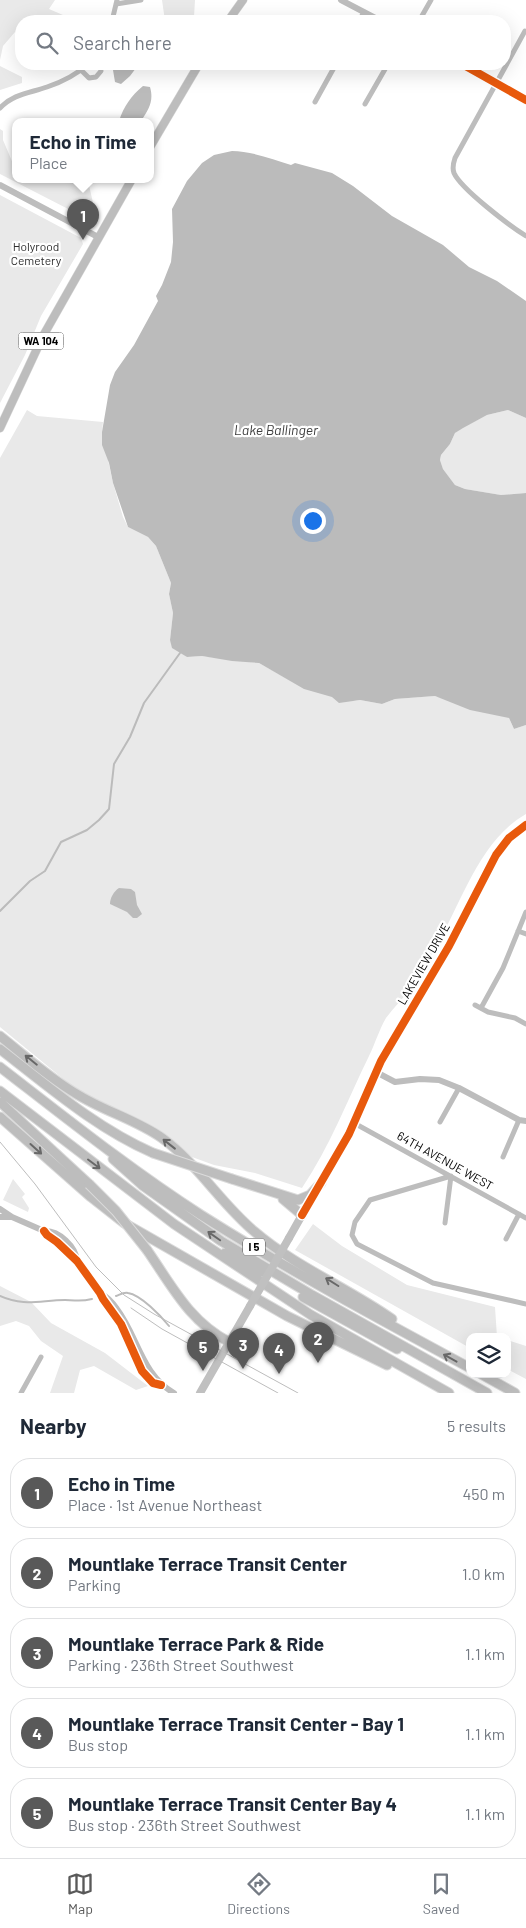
<!DOCTYPE html>
<meta charset="utf-8">
<style>
:root{--surface:#fff;--page:#f6f6f7;--text:#1f2937;--muted:#747a83;--line:#e0e1e3;--accent:#595959}
body{margin:0;font-family:Barlow,sans-serif;background:var(--page);color:var(--text)}
.controls{position:absolute;right:15px;bottom:15px;display:grid;overflow:hidden;border-radius:10px;box-shadow:0 5px 20px #0002}
.controls button{width:45px;height:45px;display:grid;place-items:center;padding:0;border:0;border-bottom:1px solid var(--line);background:var(--surface);color:var(--text);font:25px sans-serif}
.you{position:absolute;left:312px;top:520px;width:18px;height:18px;margin:-12px;border:4px solid #fff;border-radius:50%;background:#1a73e8;box-shadow:0 0 0 8px #1a73e833}
.badge{display:grid;place-items:center;width:32px;height:32px;border-radius:50%;background:var(--accent);color:#fff;font-size:16px;font-weight:700}
.pin{position:absolute;translate:-50% -41px;filter:drop-shadow(0 1px 2px #0008)}
.pin::after{content:'';position:absolute;top:26px;width:18px;height:15px;background:inherit;clip-path:polygon(0 0,100% 0,50% 100%)}
.popup{position:absolute;left:12px;top:118px;width:142px;height:65px;box-sizing:border-box;display:grid;place-content:center;border-radius:10px;background:var(--surface);filter:drop-shadow(0 1px 4px #0005);font-size:16px;white-space:nowrap;color:var(--muted)}
.popup b{font-size:19px;color:var(--text)}
.popup::after{content:'';position:absolute;left:50%;top:100%;margin-left:-10px;border:10px solid transparent;border-top-color:var(--surface)}
.list{margin:0;padding:0;list-style:none}
h2{display:flex;justify-content:space-between;align-items:center;height:65px;margin:0;padding:0 20px;font-size:21px}
h2 small{font-size:16px;font-weight:400;color:var(--muted)}
.list li{display:grid;grid-template-columns:32px 1fr auto;gap:15px;align-items:center;box-sizing:border-box;height:70px;margin:0 10px 10px;padding:0 10px;border:1px solid var(--line);border-radius:20px}
.list b{display:block;font-size:19px;white-space:nowrap}
.list p{margin:0;font-size:16px;white-space:nowrap;color:var(--muted)}
.list em{font-size:16px;font-style:normal;color:var(--muted)}
.icon{flex:none;width:28px;height:28px;fill:none;stroke:currentColor;stroke-width:2;stroke-linecap:round;stroke-linejoin:round}
.map{position:relative;flex:none;width:526px;height:1393px;overflow:hidden}
.search{position:absolute;background:var(--surface);box-shadow:0 5px 20px #0002;left:15px;right:15px;top:15px;height:55px;display:flex;align-items:center;gap:12px;box-sizing:border-box;padding:0 18px;border-radius:20px;color:var(--muted);font-size:19px}
.sheet{height:465px;background:var(--surface)}
nav{display:flex;justify-content:space-around;align-items:center;box-sizing:border-box;height:70px;border-top:1px solid var(--line);background:var(--surface);font-size:14px;color:var(--muted)}
nav a{display:grid;justify-items:center;gap:2px}
nav .on{color:var(--accent)}
.map>svg:first-child{display:block}
.green{fill:#e9e9e9}
.water{fill:#bbb}
.lines{fill:none;stroke-linecap:round;stroke-linejoin:round}
.stream{stroke:#bbb;stroke-width:2}
.primary-casing{stroke:#dbdbdb;stroke-width:9}
.motorway-casing{stroke:#dbdbdb;stroke-width:11}
.minor{stroke:#bdbdbd;stroke-width:5}
.tertiary{stroke:#bdbdbd;stroke-width:6}
.secondary{stroke:#c0c0c0;stroke-width:8}
.primary{stroke:#bdbdbd;stroke-width:8}
.motorway{stroke:#bdbdbd;stroke-width:9}
.tram{stroke:#bdbdbd;stroke-width:1}
.motorway-bridge-casing{stroke:#dbdbdb;stroke-width:11;stroke-linecap:butt}
.secondary-bridge{stroke:#c0c0c0;stroke-width:8}
.motorway-bridge{stroke:#bdbdbd;stroke-width:9}
.cycleway-casing{stroke:#fff;stroke-width:11}
.cycleway{stroke:#e8590c;stroke-width:8}
.oneway{stroke:#686868}
.labels{text-anchor:middle;stroke-width:4.5;stroke-linejoin:round;paint-order:stroke}
.shield{fill:#fff;stroke:#4c4c4c;stroke-width:1}
.shield-label{font-size:11px;font-weight:bold;fill:#000}
.park-label{font-size:12px;fill:#2e2e2e;stroke:#fff}
.street-label{font-size:12px;fill:#000;stroke:#fff}
.water-label{font-size:14px;font-style:italic;fill:#3f3f3f;stroke:#fff}
</style>
<div class="map">
<svg width="526" height="1393" viewBox="0 0 526 1393">
<rect width="100%" height="100%" fill="#fff"/>
<path class="green" d="M0,0H55L49,9L77,21H21V37L15,32L3,46L0,60Z
M162,0H195L194,17L212,19L211,21H165Z
M0,66L22,77V83L0,90Z
M0,129L3,131V140L14,166H15L16,179H58L59,180L70,179L77,185L88,181L94,207L85,213L74,212L0,174Z
M0,195L81,238L83,244L41,316L25,355L0,403Z
M27,410L37,416L103,422L102,432L113,483L123,517L128,527L148,537L156,546L171,583L169,594L173,613L170,640L187,657L202,656L259,663L295,683L353,701L360,700L382,704L395,699L435,696L508,716L514,729L526,725V814C480,840 461,903 436,947C428,961 420,976 410,989C403,999 393,1008 386,1018C379,1030 375,1044 369,1056C347,1101 330,1146 302,1188L255,1173L214,1165L192,1157L176,1144L147,1124L86,1094L67,1082L0,1027V458Z
M508,410L526,418V493L501,495L465,489L455,485L443,469L440,460L441,455L450,444L455,433L463,427L487,415Z
M13,1179L25,1194L22,1197L29,1208L28,1212L3,1200Z
M313,1224L342,1246L407,1285L495,1307L497,1337H470V1348L295,1250Z
M0,1286L31,1302L51,1323L105,1353L148,1386L136,1390L94,1366L80,1370L74,1393H50L63,1356L41,1341L29,1326L16,1321L0,1326Z
M507,1340L526,1346V1379L507,1369Z"/>
<path class="water" d="M114,64H139L130,76L121,84L115,82L113,70Z
M143,86L150,87C154,101 149,109 141,121H119C124,106 131,96 143,86Z
M232,151C250,151 273,159 291,165L295,163L332,173L353,186L392,216L443,245L469,267L497,281L526,301V418L508,410L487,415L463,428L455,433L450,444L441,455L440,460L443,469L455,485L465,489L501,495L526,493V725L514,729L509,718L470,710L435,696L395,699L382,704L360,700L339,703L332,697L304,689L259,663L232,661L202,656L187,657L172,648L170,640L173,613L169,594L171,583L156,546L148,537L128,527L113,483L109,463L102,445V432L110,385L115,372L134,345L158,301L156,296L162,285L171,262L173,242L172,209L187,181L202,163L214,155Z
M119,888L131,889L135,892L137,905L142,914L137,918H133L127,912L110,904C110,898 114,891 119,888Z"/>
<g class="lines">
<path class="stream" d="M0,911L30,881L45,871L61,842L87,830L99,820L109,809L114,764L130,737L144,703L180,653
M0,1296C24,1307 41,1300 65,1300C78,1300 79,1302 92,1299
M116,1296C121,1294 124,1292 128,1293C141,1295 161,1316 169,1326"/>
<defs>
<path id="primary" d="M228,21L243,0
M150,147L199,64
M0,428L43,336L132,179"/>
<path id="motorway" d="M0,1036C24,1055 48,1077 75,1093C103,1111 135,1119 162,1138C198,1164 221,1204 255,1232C296,1267 348,1288 392,1319
M0,1049C49,1087 96,1128 153,1153
M0,1067C66,1118 131,1170 201,1215C288,1270 379,1319 470,1368
M0,1091L174,1224L311,1315L449,1393
M0,1102L89,1184
M0,1117L91,1197L124,1223L287,1316L387,1365
M113,1159L142,1185L221,1241L312,1295L487,1393
M232,1179L298,1200L310,1195L321,1183
M283,1199L302,1215
M147,1250C172,1286 189,1321 229,1342
M225,1253L262,1272
M303,1297L397,1349
M481,1374L515,1393"/>
</defs>
<use href="#primary" class="primary-casing"/>
<use href="#motorway" class="motorway-casing"/>
<path class="minor" d="M116,4L141,0
M112,21L117,0
M359,21L364,12
M419,21L431,0
M525,31L455,158C453,164 452,168 454,173C461,189 510,226 526,236
M81,70L89,78L96,77L101,71L100,64
M315,102L336,64
M365,104L388,64
M0,108C13,94 30,93 47,87C62,82 76,75 88,64
M518,931L526,934
M475,1005L488,1012L515,1018L526,1024
M481,1008L503,968L526,912
M440,1122L459,1088
M354,1123L526,1218
M503,1157L519,1120
M451,1176L370,1200L355,1222L352,1235L357,1244L433,1283L526,1304
M445,1223L451,1176
M506,1239L519,1214
M21,1393L41,1357"/>
<path class="tertiary" d="M341,0L381,21
M462,64L526,100
M0,185L98,237
M376,1072L395,1082L420,1079L439,1080L459,1088L519,1120L526,1121
M0,1209L12,1217L44,1231C59,1230 76,1247 77,1261
M302,1215L349,1134L381,1061L449,946L496,855L509,838L526,825
M0,1217H12
M44,1231L47,1235L57,1242L77,1261L100,1293L103,1299L121,1324L142,1371L153,1383L161,1385
M100,1293C108,1297 112,1302 117,1309C138,1337 142,1375 174,1393"/>
<path class="secondary" d="M289,1238L302,1215
M200,1393L250,1306"/>
<use href="#primary" class="primary"/>
<use href="#motorway" class="motorway"/>
<path class="tram" d="M0,1142L35,1184L96,1267L124,1295L154,1314L298,1393
M131,1308L162,1329L278,1393"/>
<defs>
<path id="motorway-bridge" d="M153,1153L232,1179
M89,1184L116,1211L147,1250"/>
</defs>
<use href="#motorway-bridge" class="motorway-bridge-casing"/>
<path class="secondary-bridge" d="M250,1306L289,1238"/>
<use href="#motorway-bridge" class="motorway-bridge"/>
<defs>
<path id="cycleway" d="M462,64L526,100
M302,1215L349,1134L381,1061L449,946L496,855L509,838L526,825
M44,1231L47,1235L57,1242L77,1261L100,1293L103,1299L121,1324L142,1371L153,1383L161,1385"/>
</defs>
<use href="#cycleway" class="cycleway-casing"/>
<use href="#cycleway" class="cycleway"/>
</g>
<defs><path id="oneway-shaft" d="M-6 0H5M1.5-3L5.5 0L1.5 3" fill="none" stroke-width="1.6" stroke-linecap="round" stroke-linejoin="round" transform="scale(1.25)"/></defs>
<g class="oneway">
<use href="#oneway-shaft" transform="translate(31 1060) rotate(-141)"/>
<use href="#oneway-shaft" transform="translate(169 1144) rotate(-142)"/>
<use href="#oneway-shaft" transform="translate(36 1149) rotate(42)"/>
<use href="#oneway-shaft" transform="translate(94 1164) rotate(37)"/>
<use href="#oneway-shaft" transform="translate(214 1236) rotate(-145)"/>
<use href="#oneway-shaft" transform="translate(332 1282) rotate(-148)"/>
<use href="#oneway-shaft" transform="translate(450 1358) rotate(-151)"/>
</g>
<g class="labels">
<g class="shield">
<rect x="18.5" y="332.5" width="45" height="17" rx="4"/>
<rect x="243" y="1238.5" width="22" height="17" rx="4"/>
</g>
<g class="shield-label">
<text x="41" y="345">WA 104</text>
<text x="254" y="1251">I 5</text>
</g>
<g class="park-label">
<text x="36" y="251">Holyrood<tspan x="36" dy="14">Cemetery</tspan></text>
</g>
<g class="street-label">
<text transform="translate(424 964) rotate(-60)" y="4">LAKEVIEW DRIVE</text>
<text transform="translate(445 1161) rotate(29)" y="4">64TH AVENUE WEST</text>
</g>
<g class="water-label">
<text x="276" y="435">Lake Ballinger</text>
</g>
</g>
</svg>
<div class="controls">
<button><svg class="icon" aria-label="layers" viewBox="0 0 24 24"><path d="M12 4l9 5-9 5-9-5zM3 14l9 5 9-5"/></svg></button>
</div>
<div class="you"></div>
<div class="pin badge" style="left:83px;top:240px">1</div>
<div class="popup"><b>Echo in Time</b>Place</div>
<div class="pin badge" style="left:318px;top:1363px">2</div>
<div class="pin badge" style="left:243px;top:1369px">3</div>
<div class="pin badge" style="left:279px;top:1374px">4</div>
<div class="pin badge" style="left:203px;top:1371px">5</div>
<div class="search"><svg class="icon" aria-label="search" viewBox="0 0 24 24"><circle cx="10" cy="10" r="6"/><path d="M15 15l6 6"/></svg>Search here</div>
</div>
<section class="sheet">
<h2>Nearby<small>5 results</small></h2>
<ul class="list">
<li><span class="badge">1</span><div><b>Echo in Time</b><p>Place · 1st Avenue Northeast</p></div><em>450 m</em></li>
<li><span class="badge">2</span><div><b>Mountlake Terrace Transit Center</b><p>Parking</p></div><em>1.0 km</em></li>
<li><span class="badge">3</span><div><b>Mountlake Terrace Park &amp; Ride</b><p>Parking · 236th Street Southwest</p></div><em>1.1 km</em></li>
<li><span class="badge">4</span><div><b>Mountlake Terrace Transit Center - Bay 1</b><p>Bus stop</p></div><em>1.1 km</em></li>
<li><span class="badge">5</span><div><b>Mountlake Terrace Transit Center Bay 4</b><p>Bus stop · 236th Street Southwest</p></div><em>1.1 km</em></li>
</ul>
</section>
<nav>
<a class="on"><svg class="icon" aria-label="map" viewBox="0 0 24 24"><path d="M3 6l6-2 6 2 6-2v14l-6 2-6-2-6 2zM9 4v14M15 6v14"/></svg>Map</a>
<a><svg class="icon" aria-label="directions" viewBox="0 0 24 24"><path d="M12 3l9 9-9 9-9-9zM9 14v-3h6M13 9l2 2-2 2"/></svg>Directions</a>
<a><svg class="icon" aria-label="saved" viewBox="0 0 24 24"><path d="M7 4h10v16l-5-4-5 4z"/></svg>Saved</a>
</nav>
